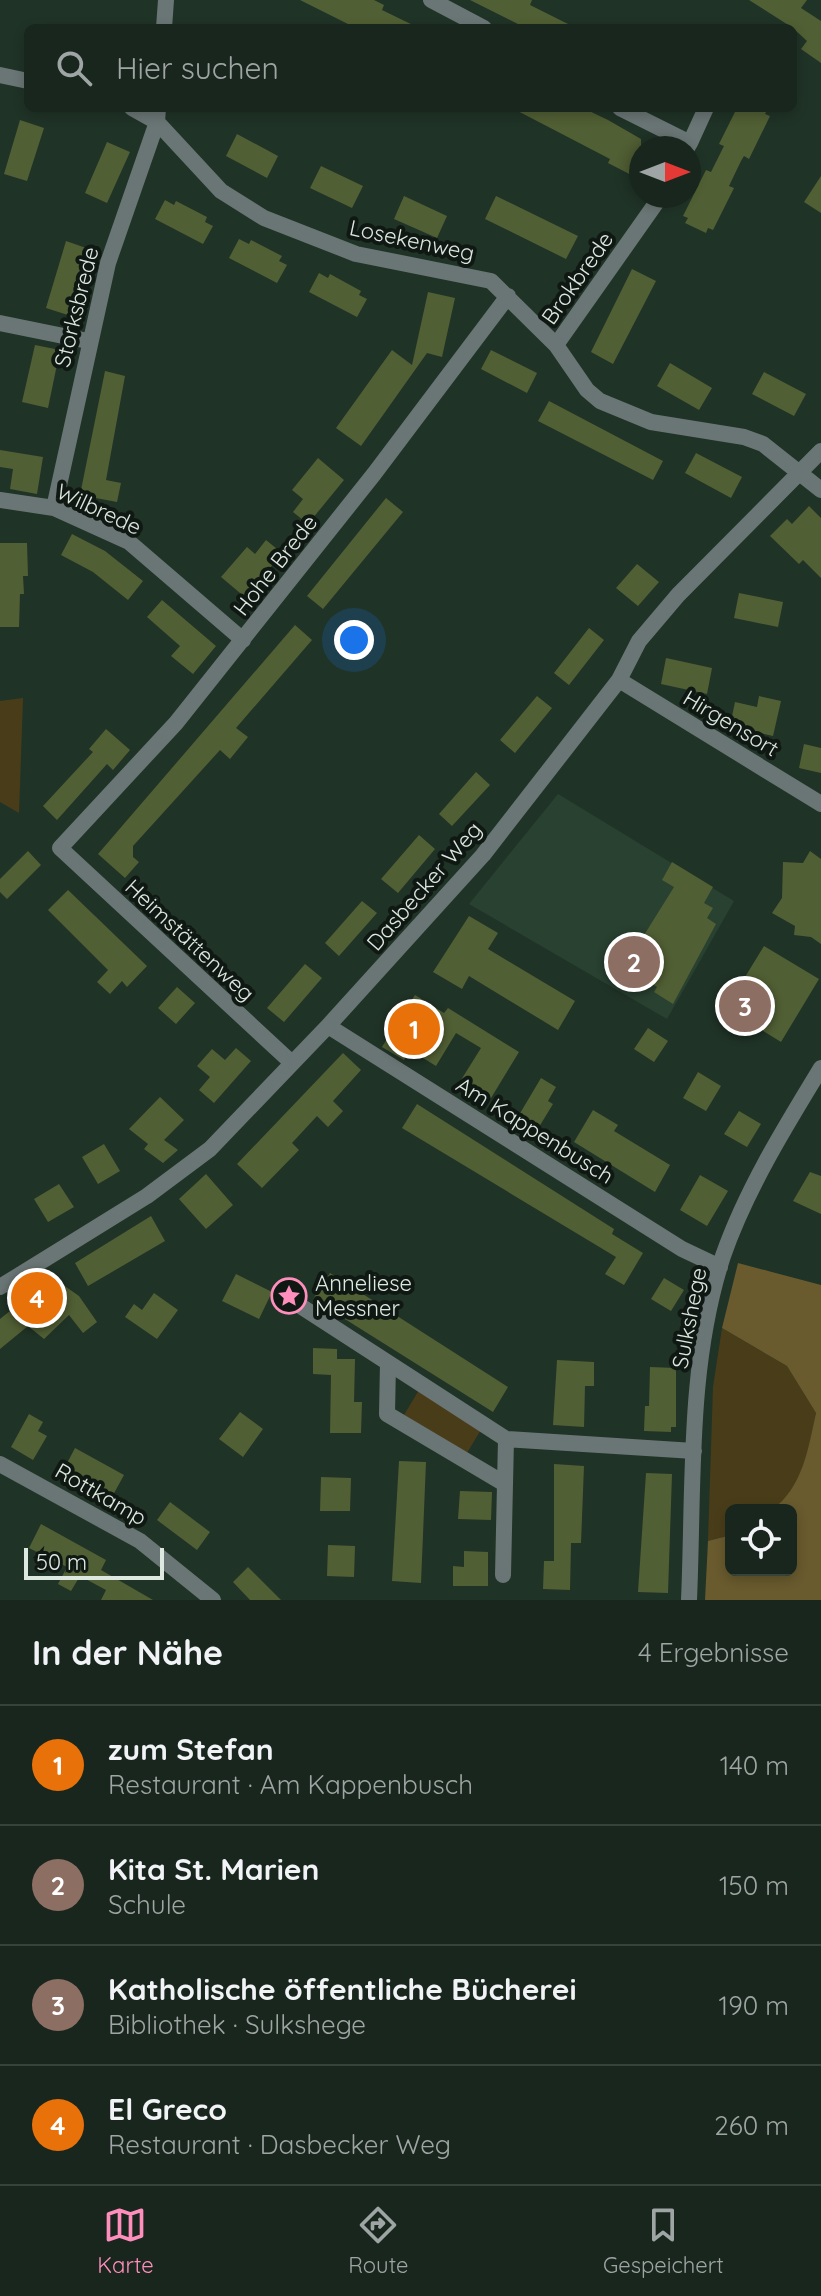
<!DOCTYPE html>
<html lang="de">
<meta charset="utf-8">
<style>
:root{--surface:#18261d;--page:#212e26;--text:#f1f3f6;--muted:#9fa5a4;--line:#36433b;--accent:#fe8ebc}
body{margin:0;font-family:Quicksand,sans-serif;background:var(--page);color:var(--text)}
.controls{position:absolute;right:24px;bottom:24px;display:grid;overflow:hidden;border-radius:12px;box-shadow:0 4px 12px #0003}
.controls button{width:72px;height:72px;display:grid;place-items:center;padding:0;border:0;border-bottom:2px solid var(--line);background:var(--surface);color:var(--text);font:40px sans-serif}
.compass{position:absolute;left:629px;top:136px;width:72px;height:72px;border-radius:50%;background:var(--surface);box-shadow:0 4px 12px #0003;rotate:90deg}
.scale{position:absolute;left:24px;bottom:20px;width:140px;box-sizing:border-box;padding-left:8px;border:4px solid #dde8e0;border-top:0;font-size:22px;line-height:28px;white-space:nowrap;color:#dde8e0;-webkit-text-stroke:6px #101813;paint-order:stroke}
.you{position:absolute;left:354px;top:640px;width:28px;height:28px;margin:-20px;border:6px solid #fff;border-radius:50%;background:#1a73e8;box-shadow:0 0 0 12px #1a73e833}
.badge{display:grid;place-items:center;width:52px;height:52px;border-radius:50%;background:var(--accent);color:#fff;font-size:26px;font-weight:700}
.pin{position:absolute;translate:-50% -50%;border:4px solid #fff;box-shadow:0 2px 8px #0006}
.list{margin:0;padding:0;list-style:none}
h2{display:flex;justify-content:space-between;align-items:center;height:104px;margin:0;padding:0 32px;font-size:34px}
h2 small{font-size:26px;font-weight:400;color:var(--muted)}
.list li{display:grid;grid-template-columns:52px 1fr auto;gap:24px;align-items:center;box-sizing:border-box;height:120px;padding:0 32px;border-top:2px solid var(--line)}
.list b{display:block;font-size:30px;white-space:nowrap}
.list p{margin:0;font-size:26px;white-space:nowrap;color:var(--muted)}
.list em{font-size:26px;font-style:normal;color:var(--muted)}
.icon{flex:none;width:44px;height:44px;fill:none;stroke:currentColor;stroke-width:2;stroke-linecap:round;stroke-linejoin:round}
.map{position:relative;flex:none;width:821px;height:1600px;overflow:hidden}
.search{position:absolute;background:var(--surface);box-shadow:0 4px 12px #0003;left:24px;right:24px;top:24px;height:88px;display:flex;align-items:center;gap:20px;box-sizing:border-box;padding:0 28px;border-radius:12px;color:var(--muted);font-size:30px}
.sheet{height:584px;background:var(--surface)}
nav{display:flex;justify-content:space-around;align-items:center;box-sizing:border-box;height:112px;border-top:2px solid var(--line);background:var(--surface);font-size:22px;color:var(--muted)}
nav a{display:grid;justify-items:center;gap:4px}
nav .on{color:var(--accent)}
.map>svg:first-child{display:block}
.built{fill:#294131}
.green{fill:#493d19}
.forest{fill:#695b2e}
.building{fill:#515f34}
.lines{fill:none;stroke-linecap:round;stroke-linejoin:round}
.minor{stroke:#6a7675;stroke-width:16}
.labels{text-anchor:middle;stroke-width:8;stroke-linejoin:round;paint-order:stroke}
.street-label{font-size:22px;fill:#dde8e0;stroke:#101813}
.poi-label{font-size:22px;fill:#dde8e0;stroke:#101813;text-anchor:start}
</style>
<div class="map">
<svg width="821" height="1600" viewBox="0 0 821 1600">
<rect width="100%" height="100%" fill="#203327"/>
<path class="built" d="M558,794L734,901L667,1019L469,904Z"/>
<path class="green" d="M23,698V699L19,813L0,802V701Z
M722,1328L787,1366L816,1413C810,1441 802,1494 774,1508C764,1514 743,1510 731,1510V1535L708,1541L713,1387Z
M419,1390L482,1428L467,1453L404,1415Z"/>
<path class="forest" d="M738,1263L821,1285V1600H705L708,1541L731,1535V1570H791V1510H772C803,1487 808,1449 816,1413L787,1366L722,1328Z"/>
<path class="building" d="M300,0H374L384,5L382,10L419,28H356Z
M470,0H532L530,5L576,28H526Z
M749,0H807L801,8L821,21V63L801,49L807,41L793,28Z
M512,108H583L608,120L641,139V180L608,163L610,159Z
M737,108H768L765,114L770,116L749,159L744,156L741,161L729,186L734,188L713,230L708,228L706,233L685,223L688,218L683,216L706,170L711,172L724,146L719,144Z
M20,120L44,128L27,181L4,174Z
M237,134L278,156L267,178L226,156Z
M107,142L130,152L107,203L85,193Z
M321,166L363,186L352,208L310,188Z
M821,176V213L804,202Z
M404,196L447,216L437,238L394,219Z
M496,196L578,236L566,259L485,219Z
M165,200L174,205L176,201L207,217L205,222L213,226L203,244L155,219Z
M239,239L249,244L251,240L282,256L279,261L287,265L277,283L229,258Z
M66,241L89,249L71,316L46,308Z
M632,269L656,281L613,364L591,352Z
M319,273L328,278L330,274L361,291L359,295L367,299L357,317L309,292Z
M428,292L455,298L442,357L427,353L361,446L336,428L392,350L412,365Z
M35,345L60,350L48,408L22,402Z
M491,350L537,373L527,393L481,369Z
M670,363L712,388L699,410L657,386Z
M105,371L125,376L106,480L121,483L117,502L80,495Z
M764,372L806,394L794,416L752,394Z
M549,401L663,461L653,480L538,421Z
M0,450L43,457L37,494L10,489L13,469L0,467Z
M696,453L742,477L731,498L685,473Z
M318,458L344,480L308,524L293,512L303,499L292,490Z
M386,498L403,512L323,609L307,596Z
M809,506L821,518V578L803,560L799,564L770,536L787,519L792,524Z
M72,534L105,551L143,581L128,600L93,572L61,555Z
M266,540L282,553L246,598L221,577L247,547L255,554Z
M0,543H27L28,576H23L24,594H20L19,627H0Z
M637,564L659,582L638,606L616,588Z
M739,593L783,602L778,627L734,618Z
M162,600L216,646L193,674L171,656L180,646L147,617Z
M295,625L312,640L236,728L248,737L230,759L220,750L133,846V857L139,862L125,878L98,854Z
M589,628L604,640L569,685L554,673Z
M666,658L712,668L707,694L661,684Z
M537,696L552,708L515,753L500,740Z
M759,696L781,701L773,736L730,726L735,702L757,707Z
M106,729L130,750L113,770L107,764L57,820L43,806L93,752L89,749Z
M804,744L821,748V773L799,768Z
M476,772L490,785L452,826L439,814Z
M419,835L435,849L398,893L381,879Z
M28,851L41,865L7,899L0,892V879Z
M810,851L821,859V944L811,937L794,935L795,926L772,913L782,898L783,862L803,863Z
M672,862L713,887L704,903L713,908L707,918L716,924L673,1004L654,992L657,987L631,971L647,944L641,940L674,887L662,880Z
M68,890L147,966L127,987L122,981L110,994L97,982L108,970L48,910Z
M362,901L377,913L339,956L325,943Z
M469,916L498,933L488,949L575,1001L558,1030L469,976L462,989L433,972Z
M764,946L819,979L781,1042L726,1008Z
M305,964L322,978L284,1022L267,1008Z
M177,987L195,1003L176,1024L158,1008Z
M415,995L444,1013L448,1008L519,1052L491,1098L461,1080L481,1048L456,1033L436,1066L410,1050L404,1060L382,1047L393,1029L388,1026L396,1012L402,1015Z
M648,1028L668,1041L654,1062L634,1049Z
M236,1048L251,1061L214,1103L199,1090L210,1077L197,1066L212,1049L225,1060Z
M343,1053L361,1070L333,1101L343,1111L328,1127L317,1116L292,1143L299,1150L262,1188L237,1164Z
M698,1072L721,1086L706,1111L683,1098Z
M541,1078L556,1087L548,1101L553,1104L539,1127L519,1115Z
M160,1097L184,1120L164,1140L178,1150L163,1163L144,1149L148,1144L129,1129Z
M417,1104L614,1229L612,1234L643,1253L624,1285L605,1274L616,1257L402,1128Z
M593,1110L618,1125L614,1131L670,1165L655,1192L574,1142Z
M739,1111L761,1124L747,1147L724,1134Z
M104,1144L120,1171L98,1184L82,1157Z
M810,1172L821,1176V1214L793,1201Z
M206,1174L233,1205L206,1229L179,1199Z
M700,1175L728,1191L707,1226L680,1210Z
M59,1184L74,1207L48,1222L34,1199Z
M151,1216L165,1241L88,1286L75,1263Z
M330,1273L508,1387L493,1412L313,1299Z
M236,1274L272,1292L259,1319L222,1301Z
M52,1277L79,1296L97,1322L83,1333L69,1315L44,1339L28,1326L0,1349V1319Z
M664,1278L684,1290L671,1311L651,1299Z
M154,1293L178,1310L157,1339L125,1317L134,1304L142,1310Z
M313,1348L337,1349V1359H355L354,1402H362L361,1433H330L331,1375L313,1374Z
M557,1360L594,1362V1386H585L584,1427L553,1425Z
M650,1367L676,1368V1427H671V1432L644,1431L645,1406H649Z
M240,1412L263,1429L243,1457L219,1439Z
M29,1414L43,1422L38,1431L47,1436L33,1460L11,1447Z
M75,1448L124,1475L113,1495L64,1469Z
M399,1461L426,1462L421,1583L392,1581Z
M554,1464L584,1466L581,1543H571L570,1590L543,1589L544,1561H554Z
M646,1473L672,1474L668,1593L638,1592Z
M321,1477L351,1478L350,1511H320Z
M460,1491L492,1492L491,1520L458,1519Z
M170,1502L210,1532L197,1550L157,1520Z
M41,1524L106,1560L101,1570L153,1600H101L106,1590L80,1576L71,1591L58,1584L67,1567L29,1548Z
M328,1545L355,1546L354,1577L327,1576Z
M464,1551L488,1552V1586H453V1566L464,1567Z
M248,1567L281,1600H250L233,1582Z"/>
<g class="lines">
<path class="minor" d="M431,0L484,28
M164,28L166,0
M0,75L28,81
M132,108L157,122L221,191L264,218L356,254L491,281L556,345L587,390L600,401L651,422L744,437L763,444L821,490
M620,108L690,143L687,148
M690,143L706,108
M0,323L88,341
M556,345L661,196
M0,500L54,508L129,542L243,640
M54,508L108,263L157,122L158,108
M619,680L821,804
M328,1026L682,1249L720,1267
M292,1063L60,848L176,723L374,474L508,296
M0,1287L147,1196L210,1149L328,1026L483,855L619,680L639,641L678,595L821,451
M302,1307L506,1439L694,1451
M388,1363L387,1414L505,1484
M0,1464L140,1541L213,1600
M503,1575L506,1439
M689,1600C694,1486 687,1366 723,1256C746,1190 785,1127 821,1068"/>
</g>
<defs>
<symbol id="sight-ring" viewBox="-11 -11 22 22"><circle r="9.5" fill="#101813" stroke="#fe8ebc" stroke-width="1.5"/><path d="M0-6L1.8-2.2L6-1.7L2.9 1.2L3.7 5.4L0 3.3L-3.7 5.4L-2.9 1.2L-6-1.7L-1.8-2.2Z" fill="#fe8ebc"/></symbol>
</defs>
<g fill-rule="evenodd">
<use href="#sight-ring" x="269" y="1276" width="40" height="40"/>
</g>
<g class="labels">
<g class="street-label">
<text transform="translate(412 240) rotate(12)" y="8">Losekenweg</text>
<text transform="translate(577 278) rotate(-55)" y="8">Brokbrede</text>
<text transform="translate(76 307) rotate(-76)" y="8">Storksbrede</text>
<text transform="translate(99 509) rotate(25)" y="8">Wilbrede</text>
<text transform="translate(275 565) rotate(-52)" y="8">Hohe Brede</text>
<text transform="translate(731 723) rotate(31)" y="8">Hirgensort</text>
<text transform="translate(424 886) rotate(-49)" y="8">Dasbecker Weg</text>
<text transform="translate(190 940) rotate(43)" y="8">Heimstättenweg</text>
<text transform="translate(535 1130) rotate(32)" y="8">Am Kappenbusch</text>
<text transform="translate(689 1318) rotate(-79)" y="8">Sulkshege</text>
<text transform="translate(101 1494) rotate(30)" y="8">Rottkamp</text>
</g>
<g class="poi-label">
<text x="315" y="1291">Anneliese<tspan x="315" dy="25">Messner</tspan></text>
</g>
</g>
</svg>
<div class="controls">
<button><svg class="icon" aria-label="locate" viewBox="0 0 24 24"><circle cx="12" cy="12" r="6"/><path d="M12 2v4M12 18v4M2 12h4M18 12h4"/></svg></button>
</div>
<svg class="compass" viewBox="-18 -18 36 36"><path d="M0-13l5 13h-10z" fill="#e53935"/><path d="M0 13l5-13h-10z" fill="#9fa5a4"/></svg>
<div class="scale">50 m</div>
<div class="you"></div>
<div class="pin badge" style="left:414px;top:1029px;background:#e8710a">1</div>
<div class="pin badge" style="left:634px;top:962px;background:#8d6e63">2</div>
<div class="pin badge" style="left:745px;top:1006px;background:#8d6e63">3</div>
<div class="pin badge" style="left:37px;top:1298px;background:#e8710a">4</div>
<div class="search"><svg class="icon" aria-label="search" viewBox="0 0 24 24"><circle cx="10" cy="10" r="6"/><path d="M15 15l6 6"/></svg>Hier suchen</div>
</div>
<section class="sheet">
<h2>In der Nähe<small>4 Ergebnisse</small></h2>
<ul class="list">
<li><span class="badge" style="background:#e8710a">1</span><div><b>zum Stefan</b><p>Restaurant · Am Kappenbusch</p></div><em>140 m</em></li>
<li><span class="badge" style="background:#8d6e63">2</span><div><b>Kita St. Marien</b><p>Schule</p></div><em>150 m</em></li>
<li><span class="badge" style="background:#8d6e63">3</span><div><b>Katholische öffentliche Bücherei</b><p>Bibliothek · Sulkshege</p></div><em>190 m</em></li>
<li><span class="badge" style="background:#e8710a">4</span><div><b>El Greco</b><p>Restaurant · Dasbecker Weg</p></div><em>260 m</em></li>
</ul>
</section>
<nav>
<a class="on"><svg class="icon" aria-label="map" viewBox="0 0 24 24"><path d="M3 6l6-2 6 2 6-2v14l-6 2-6-2-6 2zM9 4v14M15 6v14"/></svg>Karte</a>
<a><svg class="icon" aria-label="directions" viewBox="0 0 24 24"><path d="M12 3l9 9-9 9-9-9zM9 14v-3h6M13 9l2 2-2 2"/></svg>Route</a>
<a><svg class="icon" aria-label="saved" viewBox="0 0 24 24"><path d="M7 4h10v16l-5-4-5 4z"/></svg>Gespeichert</a>
</nav>
